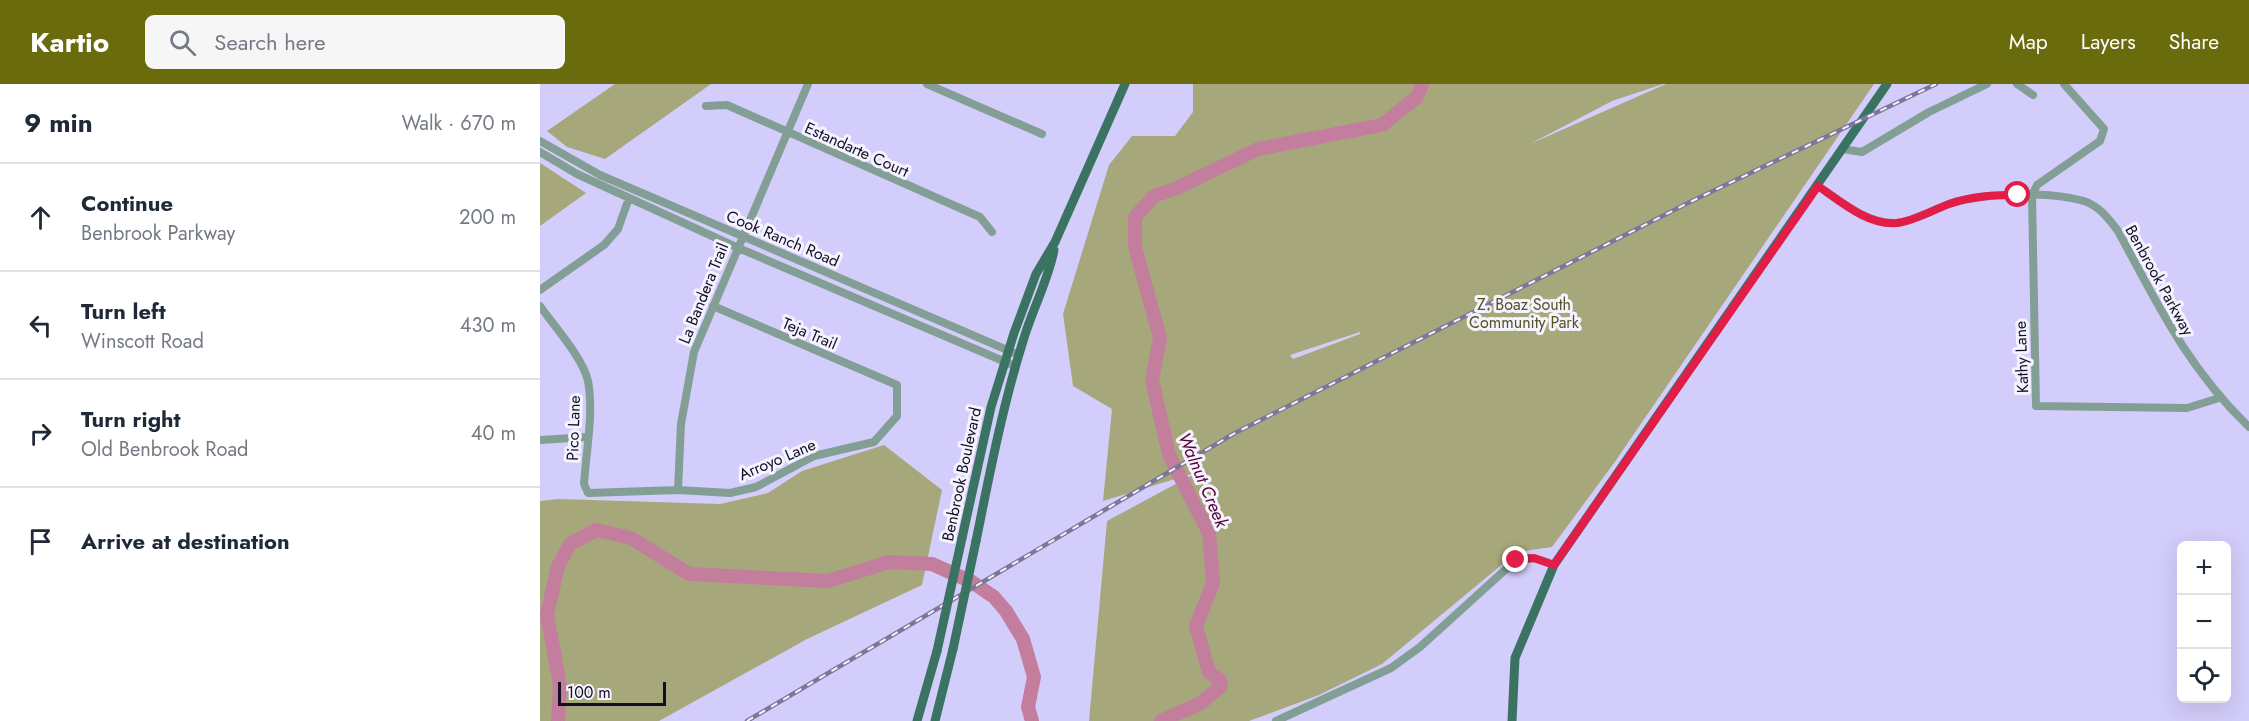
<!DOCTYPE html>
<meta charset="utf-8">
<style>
:root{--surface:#fff;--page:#f6f6f7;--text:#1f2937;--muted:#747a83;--line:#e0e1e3;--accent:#6a6b0c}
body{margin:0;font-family:Jost,sans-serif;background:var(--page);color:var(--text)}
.controls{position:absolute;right:18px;bottom:18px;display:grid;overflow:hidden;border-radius:9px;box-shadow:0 6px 24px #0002}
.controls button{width:54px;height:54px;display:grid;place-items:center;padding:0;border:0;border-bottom:2px solid var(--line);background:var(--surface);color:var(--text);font:30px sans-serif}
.scale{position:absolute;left:18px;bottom:15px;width:108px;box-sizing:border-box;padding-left:6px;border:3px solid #120f22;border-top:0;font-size:16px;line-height:21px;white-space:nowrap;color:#120f22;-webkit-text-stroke:4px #f4f3ff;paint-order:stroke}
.stop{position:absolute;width:18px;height:18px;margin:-14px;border:4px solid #e11d48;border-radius:50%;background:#fff}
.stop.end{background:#e11d48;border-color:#fff;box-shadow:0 2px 6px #0008}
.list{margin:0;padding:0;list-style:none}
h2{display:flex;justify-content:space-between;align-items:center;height:78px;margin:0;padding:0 24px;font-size:26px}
h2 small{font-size:20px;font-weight:400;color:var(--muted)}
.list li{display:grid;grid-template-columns:39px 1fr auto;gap:18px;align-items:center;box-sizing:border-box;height:108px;padding:0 24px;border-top:2px solid var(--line)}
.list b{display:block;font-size:22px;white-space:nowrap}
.list p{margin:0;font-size:20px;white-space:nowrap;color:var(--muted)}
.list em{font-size:20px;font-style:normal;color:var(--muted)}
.icon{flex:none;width:33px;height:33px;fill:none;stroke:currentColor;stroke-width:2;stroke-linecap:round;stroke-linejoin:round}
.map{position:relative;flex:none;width:1709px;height:637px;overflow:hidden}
header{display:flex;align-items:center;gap:36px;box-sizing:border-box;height:84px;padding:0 30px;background:var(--accent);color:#fff}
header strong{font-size:28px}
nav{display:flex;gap:33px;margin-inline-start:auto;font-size:21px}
.search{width:420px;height:54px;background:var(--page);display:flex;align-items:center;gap:15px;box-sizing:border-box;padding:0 21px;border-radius:9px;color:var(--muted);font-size:22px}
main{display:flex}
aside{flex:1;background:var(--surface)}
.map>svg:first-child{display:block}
.green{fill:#a6a87b;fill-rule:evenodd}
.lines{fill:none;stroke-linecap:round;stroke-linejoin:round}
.river{stroke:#c37e9e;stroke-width:14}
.minor{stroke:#839f95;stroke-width:8}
.major{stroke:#3a7361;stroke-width:9}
.rail-casing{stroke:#7c7799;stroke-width:4.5}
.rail{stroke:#f4f3ff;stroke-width:2;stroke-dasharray:7;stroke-linecap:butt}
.major-bridge{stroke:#3a7361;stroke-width:9}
.route{stroke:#e11d48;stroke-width:8}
.labels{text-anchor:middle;stroke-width:6;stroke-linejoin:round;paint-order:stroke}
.street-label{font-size:16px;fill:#120f22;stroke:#f4f3ff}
.park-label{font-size:16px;fill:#52541f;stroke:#f4f3ff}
.water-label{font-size:18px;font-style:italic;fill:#570136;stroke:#f4f3ff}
</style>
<header>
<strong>Kartio</strong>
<div class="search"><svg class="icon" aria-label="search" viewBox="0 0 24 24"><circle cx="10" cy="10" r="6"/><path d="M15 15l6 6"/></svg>Search here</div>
<nav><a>Map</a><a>Layers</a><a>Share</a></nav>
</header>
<main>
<aside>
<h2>9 min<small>Walk · 670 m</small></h2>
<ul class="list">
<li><svg class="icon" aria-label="ahead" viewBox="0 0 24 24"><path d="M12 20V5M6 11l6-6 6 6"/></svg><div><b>Continue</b><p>Benbrook Parkway</p></div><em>200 m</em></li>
<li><svg class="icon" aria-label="left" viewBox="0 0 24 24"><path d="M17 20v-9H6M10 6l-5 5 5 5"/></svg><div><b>Turn left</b><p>Winscott Road</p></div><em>430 m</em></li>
<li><svg class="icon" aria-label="right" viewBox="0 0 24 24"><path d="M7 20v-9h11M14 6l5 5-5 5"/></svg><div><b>Turn right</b><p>Old Benbrook Road</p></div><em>40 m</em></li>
<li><svg class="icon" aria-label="arrive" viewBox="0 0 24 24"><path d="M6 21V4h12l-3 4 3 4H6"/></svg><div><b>Arrive at destination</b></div></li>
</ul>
</aside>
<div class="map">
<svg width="1709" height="637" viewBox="0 0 1709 637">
<rect width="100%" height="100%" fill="#d3cdfb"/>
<path class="green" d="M75,0H171L65,75L27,63L7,47Z
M653,0H1123L1072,17L990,60L1126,0H1334L1074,379L1012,463L977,468L842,580L779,611L709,637H549L567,437L658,388L563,417L572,325L533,302L523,230L569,81L592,52H635L653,28ZM820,248V250L753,275L750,271Z
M0,79L46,109L0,142Z
M344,361L402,406L382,501L267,555L119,637H0V417L18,415L180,420L228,409L262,387Z"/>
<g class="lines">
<path class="river" d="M18,637L20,601L7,531L18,482L30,460L56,446L91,454L149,490L288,497L349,478L392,480L432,498L454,513L466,527L483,555L494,593L488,623L492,637
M621,637L661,619L681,602L680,596L669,588L656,542L673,499L669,449L629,371L612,296L620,254L595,163V133L614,112L637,104L718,65L842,41L877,13L882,0"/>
<path class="minor" d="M387,0L502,50
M1477,0L1493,11
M1524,0L1564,45L1560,57L1497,101L1492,111L1496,322L1647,324L1679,314
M166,22L187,21L440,133L452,148
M0,57L60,91L479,271
M1302,65L1322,68L1389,28L1447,0
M0,68L37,90L196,163L475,282
M1278,102C1300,117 1327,140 1356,139C1372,138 1396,124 1412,119C1446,109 1509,107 1544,117C1559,122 1568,134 1578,147C1618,221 1647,283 1709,343
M0,206L64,161L78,145L89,114
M0,222C14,242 43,274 48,297C54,329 46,368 44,400L48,409L138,406L190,409L216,403L274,372L334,358L357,332V301L173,222
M0,356L47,353
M138,406L141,340L154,268L268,0
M736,637L851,584L880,563L976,476C989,471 1001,476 1014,481"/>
<path class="major" d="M422,454L451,323L474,249L496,190L515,158L585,0
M436,457C450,388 463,320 484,254C493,224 508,197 514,166
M377,637L397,567
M395,637L413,565
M972,637L975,574L1014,481L1347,0"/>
<defs>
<path id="rail" d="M207,637L695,349L1150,118L1396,0"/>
</defs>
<use href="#rail" class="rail-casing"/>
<use href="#rail" class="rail"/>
<path class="major-bridge" d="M413,565L436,457
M397,567L422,454"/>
</g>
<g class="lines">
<path class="route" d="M976,476L994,474L1014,481L1278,102C1300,117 1328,142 1357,139C1374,137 1393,126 1409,120C1432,112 1454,111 1478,111"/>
</g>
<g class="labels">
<g class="street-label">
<text transform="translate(317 65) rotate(24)" y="6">Estandarte Court</text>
<text transform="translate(243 154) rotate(23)" y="6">Cook Ranch Road</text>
<text transform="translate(1620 196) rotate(61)" y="6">Benbrook Parkway</text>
<text transform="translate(163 209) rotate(-68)" y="6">La Bandera Trail</text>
<text transform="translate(270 249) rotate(23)" y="6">Teja Trail</text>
<text transform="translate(1481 273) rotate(-92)" y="6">Kathy Lane</text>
<text transform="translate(33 344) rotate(-88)" y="6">Pico Lane</text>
<text transform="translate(237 375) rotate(-23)" y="6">Arroyo Lane</text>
<text transform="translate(421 390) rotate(-78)" y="6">Benbrook Boulevard</text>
</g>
<g class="park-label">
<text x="984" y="226">Z. Boaz South<tspan x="984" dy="18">Community Park</tspan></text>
</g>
<g class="water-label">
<text transform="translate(663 396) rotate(67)" y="6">Walnut Creek</text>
</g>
</g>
</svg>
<div class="controls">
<button>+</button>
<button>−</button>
<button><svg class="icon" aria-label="locate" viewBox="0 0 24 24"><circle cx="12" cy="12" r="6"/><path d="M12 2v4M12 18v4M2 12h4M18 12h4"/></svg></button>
</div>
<div class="scale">100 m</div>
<div class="stop" style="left:1478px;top:111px"></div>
<div class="stop end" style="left:976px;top:476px"></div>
</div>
</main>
